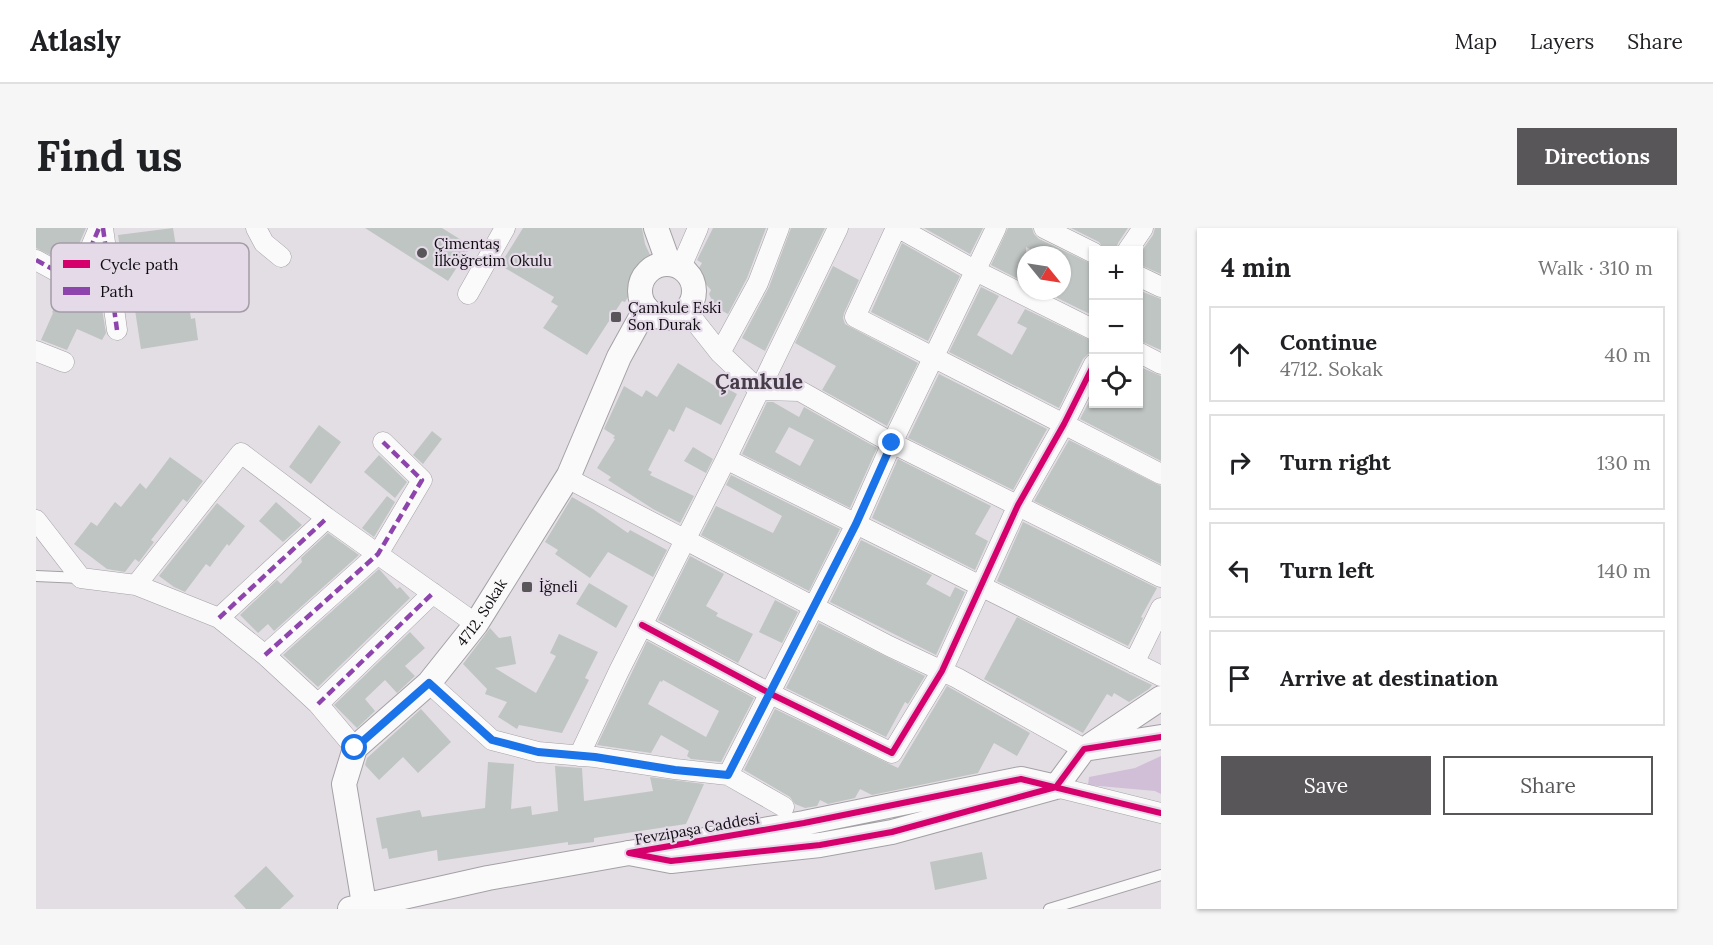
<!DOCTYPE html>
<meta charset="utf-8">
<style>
:root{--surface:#fff;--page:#f6f6f6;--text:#202124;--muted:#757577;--line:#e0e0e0;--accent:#59565a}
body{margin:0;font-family:Lora,serif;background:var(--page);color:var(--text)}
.controls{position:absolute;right:18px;top:18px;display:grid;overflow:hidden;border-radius:0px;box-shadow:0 2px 4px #0004}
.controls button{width:54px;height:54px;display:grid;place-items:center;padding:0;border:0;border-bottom:2px solid var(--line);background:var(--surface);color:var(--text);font:30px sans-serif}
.compass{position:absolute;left:981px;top:18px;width:54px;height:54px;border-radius:50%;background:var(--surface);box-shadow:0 2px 4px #0004;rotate:120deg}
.stop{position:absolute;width:18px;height:18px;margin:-14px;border:4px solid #1a73e8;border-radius:50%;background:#fff}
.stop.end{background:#1a73e8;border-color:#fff;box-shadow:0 2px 6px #0008}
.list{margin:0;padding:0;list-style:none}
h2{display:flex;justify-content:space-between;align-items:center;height:78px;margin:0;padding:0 24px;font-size:26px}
h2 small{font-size:20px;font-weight:400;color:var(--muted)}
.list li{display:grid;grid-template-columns:39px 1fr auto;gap:18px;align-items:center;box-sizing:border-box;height:96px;margin:0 12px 12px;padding:0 12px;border:2px solid var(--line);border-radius:0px}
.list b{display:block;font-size:22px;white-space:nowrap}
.list p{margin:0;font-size:20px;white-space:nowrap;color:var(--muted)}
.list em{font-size:20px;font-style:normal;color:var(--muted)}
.actions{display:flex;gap:12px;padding:18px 24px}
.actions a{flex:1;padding:14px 0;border:2px solid var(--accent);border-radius:0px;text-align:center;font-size:21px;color:var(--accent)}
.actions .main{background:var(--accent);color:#fff}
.icon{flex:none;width:33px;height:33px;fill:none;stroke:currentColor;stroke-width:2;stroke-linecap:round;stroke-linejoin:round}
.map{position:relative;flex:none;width:1125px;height:681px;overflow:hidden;border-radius:0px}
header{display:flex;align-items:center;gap:36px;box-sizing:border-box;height:84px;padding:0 30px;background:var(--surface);border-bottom:2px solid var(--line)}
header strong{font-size:28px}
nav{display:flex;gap:33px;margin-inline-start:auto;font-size:21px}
.intro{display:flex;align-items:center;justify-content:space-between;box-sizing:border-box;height:144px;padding:0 36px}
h1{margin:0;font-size:42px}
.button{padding:15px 27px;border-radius:0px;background:var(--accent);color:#fff;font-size:21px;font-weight:700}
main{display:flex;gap:36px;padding:0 36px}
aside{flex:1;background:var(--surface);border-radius:0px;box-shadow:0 2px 4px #0004}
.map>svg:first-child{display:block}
.green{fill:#d1bfd8}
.building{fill:#bfc5c2;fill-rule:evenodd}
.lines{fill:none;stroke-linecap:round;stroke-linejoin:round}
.service-casing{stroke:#a4a1a5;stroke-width:12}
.minor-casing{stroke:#a4a1a5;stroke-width:21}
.tertiary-casing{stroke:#a4a1a5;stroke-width:26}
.service{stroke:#fbfafb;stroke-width:10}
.minor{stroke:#fbfafb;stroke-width:20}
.tertiary{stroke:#fbfafb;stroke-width:24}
.quiet{stroke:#8e44ad;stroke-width:4.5;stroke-dasharray:9 4.5;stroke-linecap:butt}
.cycleway-casing{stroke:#e4dae8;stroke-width:10}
.cycleway{stroke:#d6006c;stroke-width:6}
.route{stroke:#1a73e8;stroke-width:8}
.poi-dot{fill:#59565a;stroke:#e4dae8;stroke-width:2}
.labels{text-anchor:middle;stroke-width:4.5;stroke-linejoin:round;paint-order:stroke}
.poi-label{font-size:15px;fill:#0f0c10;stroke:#e4dae8;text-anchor:start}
.street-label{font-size:15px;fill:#0f0c10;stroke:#e4dae8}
.district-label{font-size:21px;font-weight:bold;fill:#453e48;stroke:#e4dae8}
.key{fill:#e4dae8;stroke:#a49ca7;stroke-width:1.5}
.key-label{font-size:16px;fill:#0f0c10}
</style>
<header>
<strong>Atlasly</strong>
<nav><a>Map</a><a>Layers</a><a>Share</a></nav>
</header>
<div class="intro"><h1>Find us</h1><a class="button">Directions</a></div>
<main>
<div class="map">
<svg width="1125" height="681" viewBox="0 0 1125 681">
<rect width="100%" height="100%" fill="#e3dee4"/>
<path class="green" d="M1125,528V566L1119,563L1052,557L1053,549L1099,540Z"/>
<path class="building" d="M0,0H50L34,37L0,20Z
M137,0L144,43L124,46L129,73L152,69L155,91L159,90L162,112L105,121L95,56L103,54L99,25L85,27L82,7Z
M329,0H406L435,18L412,53Z
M487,0H606L609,16L615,29L589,74L586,73L551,127L507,100L522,78L515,74L518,69L464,37Z
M677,0H730L711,50L692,86L679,79L673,66L675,62L660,45L666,35L661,32Z
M755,0H789L729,123L706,110L733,59Z
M888,0H947L934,26Z
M972,0H996L998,6L1003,11L1058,37V88L1007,63H1026V27H1005L990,19V55L955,37Z
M1035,0H1092L1082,15L1080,22H1069L1063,14Z
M1119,0H1125V46L1102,36V28L1117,7Z
M866,15L924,48L892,113L835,84Z
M797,38L823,52L808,85L807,90L809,96L882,135L851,198L786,162L800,138L759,115Z
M945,59L963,68L941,107L976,127L991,100L981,95L989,81L1058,114V124L1052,126L1047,131L1023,180L913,124Z
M1102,62L1125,71V122L1102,112Z
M31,63L40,66L66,81L70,105L66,112L41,101L31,122L5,112L17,85L16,84Z
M642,135L679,158L681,155L701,166L685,197L650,179L638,204L633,201L612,242L616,244L614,247L658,268L644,295L617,281L572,252L575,249L561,240L579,211L577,210L579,208L568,201L588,158L606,169L610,162L621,169Z
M1102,138L1125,148V233L1044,191L1058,164V176H1102Z
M903,146L1011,201L977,262L872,210Z
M731,174H737L763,189L768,179L841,220L814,280L706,226ZM753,199L778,212L764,238L739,224Z
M283,197L305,214L275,256L253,239Z
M396,203L406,211L387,236L377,227Z
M1033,212L1125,258V336L998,273Z
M657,219L677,231L670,245L648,233Z
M343,227L371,254L359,270L328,244Z
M134,229L167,253L151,274L147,271L115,312L118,314L103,334L99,331L89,344L71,341L38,316L55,294L61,298L79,274L85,279L104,255L110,261Z
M862,231L955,278L939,306L952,313L939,342L836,290Z
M695,247L804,301L773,363L665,307L680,278L737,305L746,288L690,257Z
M351,268L359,274L338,309L326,300Z
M536,269L557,281L592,305L594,302L631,322L617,349L572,324L554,350L519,326L522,322L509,314Z
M240,274L266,297L247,314L223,293Z
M181,275L209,298L193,318L191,316L174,339L170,336L149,364L138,359L123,348Z
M987,294L1121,360L1105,389L1107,390L1092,418L961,353Z
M292,305L323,327L238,403L232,396L222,405L204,387L241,352L245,356L266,334L265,330Z
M825,312L896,347L890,356L914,369L919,359L929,364L900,427L794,374Z
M654,328L688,346L670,378L682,385L680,388L717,406L702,435L622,392Z
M343,341L361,361L364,359L374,370L282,459L247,427Z
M553,355L592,378L580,400L540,376Z
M739,372L762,384L746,415L723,404Z
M981,389L1093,446L1116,457L1113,461L1093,474L1078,465L1076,469L1071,466L1047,505L948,451Z
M783,395L889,448L872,476L869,474L850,509L750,460Z
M454,400L463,410L475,408L480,436L459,440L500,465L520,428L514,425L523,406L562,424L549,450L553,452L526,505L483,497L481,501L462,489L471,474L449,466L451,461L427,436Z
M374,404L389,420L369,438L379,448L361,465L349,452L329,471L339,483L321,500L298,477Z
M611,413L718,470L685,534L655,531L651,528L653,523L625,507L615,525L561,517ZM627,452L683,483L670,509L612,476L624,453L626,454Z
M911,458L994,505L981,528L958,515L942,545L836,567L824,561L819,570L792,576L784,572L781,578L769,580L759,576L754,569L708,542L739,481L862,540Z
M385,481L415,514L382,545L367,529L343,552L329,537L331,530Z
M452,534L478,536L475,581L495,578L496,587L522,583L519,538L546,540L548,573L617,563L614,549L668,556L650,596L558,610V614L532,617V614L402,633L401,622L353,631L351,620L346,621L340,590L384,582L386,589L449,580Z
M946,624L951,651L899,662L894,634Z
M230,638L258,668L244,681H210L198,668Z"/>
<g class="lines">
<defs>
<path id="service" d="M0,348L45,350
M1013,681L1125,647"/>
<path id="minor" d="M67,0L81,102
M220,0L228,15L245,29
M860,0L819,89L1125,246
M863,0L940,43L1058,102
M1008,0L1058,25
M1092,22L1107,0
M0,32L40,54L63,0
M645,39L662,0
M1102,48L1125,59
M432,66L469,0
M650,82L684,125L723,162L764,163L856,215L1125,349
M0,123L28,134
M1102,124L1125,136
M684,125L722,55L743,0
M690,231L1125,448
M531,250L853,418L921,450L1048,521
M0,292L45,350L100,357L183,390L229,427L282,476L319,520
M100,357L205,225L291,290L440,396
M183,390L291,290
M606,397L735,466L856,525L906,443L982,277L1028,196L1058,136
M229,427L342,326L386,252L347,214
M1098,435L1125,380
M393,455L456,512L502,524L559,529L639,541L692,547
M282,476L397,365
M543,528L583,443L690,231L802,0
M1020,559L1125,585
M748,579L692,547L820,296L856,215L960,0"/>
<g id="tertiary">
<path d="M620,0L633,36"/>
<circle cx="631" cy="63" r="27"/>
<path d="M1055,517L1125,470"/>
<path d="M1020,559L985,551L768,595L593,625L635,633L784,617L856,604L1020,559L1048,521L1125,509"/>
<path id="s1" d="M328,676L308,556L319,520L393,455L440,396L533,247L583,129L610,80"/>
<path d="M314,681L452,650L593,625"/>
</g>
</defs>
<use href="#service" class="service-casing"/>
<use href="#minor" class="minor-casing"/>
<use href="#tertiary" class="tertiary-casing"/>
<use href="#service" class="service"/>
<use href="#minor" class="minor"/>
<use href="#tertiary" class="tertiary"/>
<path class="quiet" d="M67,0L81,102
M0,32L40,54L63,0
M183,390L291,290
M229,427L342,326L386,252L347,214
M282,476L397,365"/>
<defs>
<path id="cycleway" d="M606,397L735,466L856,525L906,443L982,277L1028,196L1058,136
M1125,509L1048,521L1020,559L856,604L784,617L635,633L593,625L768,595L985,551L1125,585"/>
</defs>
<use href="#cycleway" class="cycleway-casing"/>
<use href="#cycleway" class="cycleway"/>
</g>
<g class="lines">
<path class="route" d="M319,520L393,455L456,512L502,524L559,529L639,542L692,547L820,296L856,215"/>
</g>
<g class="poi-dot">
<circle cx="386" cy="25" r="6"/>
<rect x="574" y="83" width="12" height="12" rx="3"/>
<rect x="485" y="353" width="12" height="12" rx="3"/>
</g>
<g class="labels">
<g class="poi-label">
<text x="398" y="21">Çimentaş<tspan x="398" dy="17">İlköğretim Okulu</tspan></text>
<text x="592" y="85">Çamkule Eski<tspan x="592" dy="17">Son Durak</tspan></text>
<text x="503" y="364">İğneli</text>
</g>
<g class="street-label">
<text dy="5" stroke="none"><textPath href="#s1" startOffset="346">4712. Sokak</textPath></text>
<text transform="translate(661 601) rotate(-10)" y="5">Fevzipaşa Caddesi</text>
</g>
<g class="district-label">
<text x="723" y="161">Çamkule</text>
</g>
</g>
<rect x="15" y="15" width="198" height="69" rx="9" class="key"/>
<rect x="27" y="32" width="27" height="8" fill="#d6006c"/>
<rect x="27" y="59" width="27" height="8" fill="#8e44ad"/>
<g class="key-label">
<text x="64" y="42">Cycle path</text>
<text x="64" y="69">Path</text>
</g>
</svg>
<div class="controls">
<button>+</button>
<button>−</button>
<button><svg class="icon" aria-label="locate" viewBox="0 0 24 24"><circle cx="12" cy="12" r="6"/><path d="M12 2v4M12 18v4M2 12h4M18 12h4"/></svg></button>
</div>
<svg class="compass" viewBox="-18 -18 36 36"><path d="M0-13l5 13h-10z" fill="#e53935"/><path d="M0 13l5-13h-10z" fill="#757577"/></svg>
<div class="stop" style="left:319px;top:520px"></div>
<div class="stop end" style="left:856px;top:215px"></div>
</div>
<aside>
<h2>4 min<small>Walk · 310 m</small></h2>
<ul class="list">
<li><svg class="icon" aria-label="ahead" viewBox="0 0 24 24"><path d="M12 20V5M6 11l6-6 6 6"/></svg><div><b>Continue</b><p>4712. Sokak</p></div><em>40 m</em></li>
<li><svg class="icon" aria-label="right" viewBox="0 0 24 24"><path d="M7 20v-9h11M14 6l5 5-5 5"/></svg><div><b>Turn right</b></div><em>130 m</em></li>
<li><svg class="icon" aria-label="left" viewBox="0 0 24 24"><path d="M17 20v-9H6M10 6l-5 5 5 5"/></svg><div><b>Turn left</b></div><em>140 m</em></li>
<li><svg class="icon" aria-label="arrive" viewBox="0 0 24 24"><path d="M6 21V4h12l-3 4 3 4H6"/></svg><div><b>Arrive at destination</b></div></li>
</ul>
<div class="actions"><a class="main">Save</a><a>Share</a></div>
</aside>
</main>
